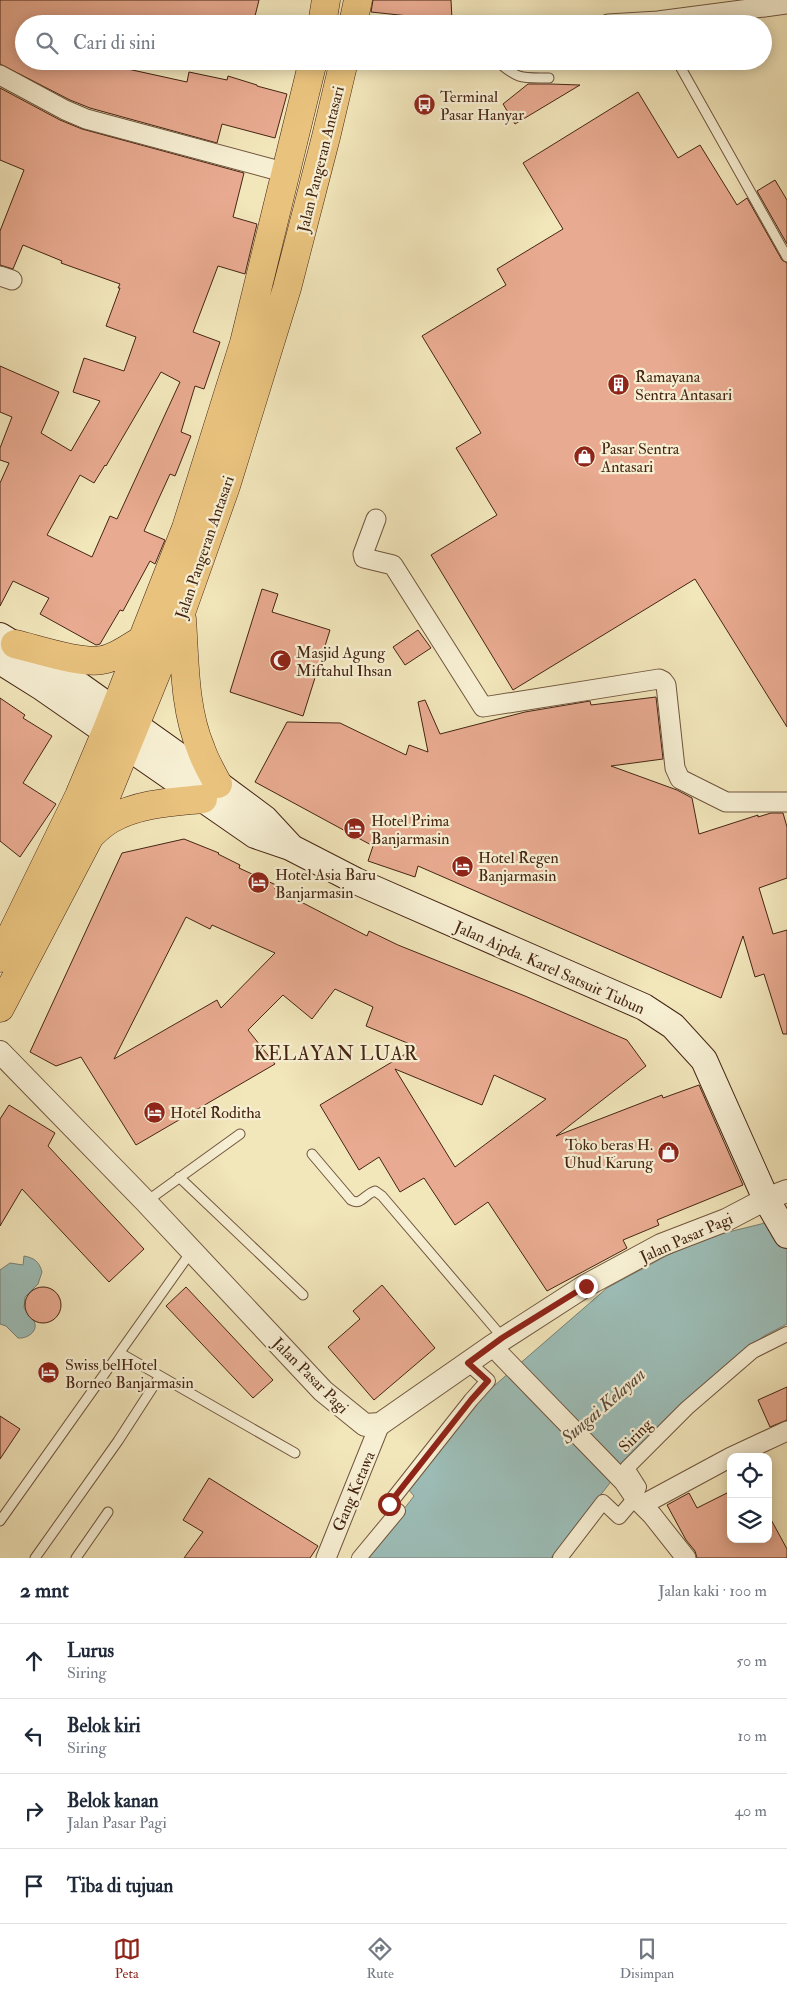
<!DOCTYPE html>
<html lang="id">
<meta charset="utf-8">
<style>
:root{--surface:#fff;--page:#f2f2f3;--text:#1f2937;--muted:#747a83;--line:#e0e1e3;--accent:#8f2418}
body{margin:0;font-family:"IM FELL Double Pica",serif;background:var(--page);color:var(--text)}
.controls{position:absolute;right:15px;bottom:15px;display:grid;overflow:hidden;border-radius:10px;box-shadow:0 2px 12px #0003}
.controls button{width:45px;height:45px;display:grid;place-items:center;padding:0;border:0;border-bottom:1px solid var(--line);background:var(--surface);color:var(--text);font:25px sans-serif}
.stop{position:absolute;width:15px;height:15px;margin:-11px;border:4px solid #8f2418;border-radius:50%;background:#fff}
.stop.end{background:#8f2418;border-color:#fff;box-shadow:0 1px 5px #0008}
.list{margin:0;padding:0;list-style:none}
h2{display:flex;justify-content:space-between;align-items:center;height:65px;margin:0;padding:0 20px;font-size:21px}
h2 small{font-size:16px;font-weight:400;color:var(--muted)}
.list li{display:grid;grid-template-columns:32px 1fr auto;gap:15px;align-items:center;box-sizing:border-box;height:75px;padding:0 20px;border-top:1px solid var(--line)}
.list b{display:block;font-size:19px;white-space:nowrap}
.list p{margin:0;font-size:16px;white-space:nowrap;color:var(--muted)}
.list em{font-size:16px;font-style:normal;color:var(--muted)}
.icon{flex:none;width:28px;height:28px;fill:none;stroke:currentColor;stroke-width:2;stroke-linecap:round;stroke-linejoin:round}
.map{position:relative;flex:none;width:787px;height:1558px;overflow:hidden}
.search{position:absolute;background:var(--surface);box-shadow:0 2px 12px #0003;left:15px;right:15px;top:15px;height:55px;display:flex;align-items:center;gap:12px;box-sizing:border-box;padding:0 18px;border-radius:28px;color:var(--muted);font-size:19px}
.sheet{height:365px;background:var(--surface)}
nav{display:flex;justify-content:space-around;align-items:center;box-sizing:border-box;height:70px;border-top:1px solid var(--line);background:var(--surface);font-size:14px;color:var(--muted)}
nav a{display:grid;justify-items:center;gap:2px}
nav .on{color:var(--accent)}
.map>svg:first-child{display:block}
.water{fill:#9dbeb8;stroke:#7a8176}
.building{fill:#e8aa90;stroke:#452513;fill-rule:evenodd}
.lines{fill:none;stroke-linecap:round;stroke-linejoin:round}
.service-casing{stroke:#70553d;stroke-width:11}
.pedestrian-casing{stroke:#70553d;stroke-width:16}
.minor-casing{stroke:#70553d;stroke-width:21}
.tertiary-casing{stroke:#70553d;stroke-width:24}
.secondary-casing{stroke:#452513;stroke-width:28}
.trunk-casing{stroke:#452513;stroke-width:29}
.service{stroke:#f7efd3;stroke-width:9}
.pedestrian{stroke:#f7efd3;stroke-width:14}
.minor{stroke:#f7efd3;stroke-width:19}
.tertiary{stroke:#f7efd3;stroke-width:22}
.secondary{stroke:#f7efd3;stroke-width:26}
.trunk{stroke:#e9c37e;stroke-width:28}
.route{stroke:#8f2418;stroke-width:6}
.labels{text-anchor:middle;stroke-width:4.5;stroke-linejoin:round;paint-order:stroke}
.poi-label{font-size:16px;fill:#452513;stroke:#f7efd3;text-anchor:start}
.street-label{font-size:16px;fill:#452513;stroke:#f7efd3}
.water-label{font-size:18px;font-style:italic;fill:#5b4b3c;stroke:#f7efd3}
.quarter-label{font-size:19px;letter-spacing:1px;fill:#452513;stroke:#f7efd3}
</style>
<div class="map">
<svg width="787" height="1558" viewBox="0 0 787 1558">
<rect width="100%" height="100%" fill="#f2e6bb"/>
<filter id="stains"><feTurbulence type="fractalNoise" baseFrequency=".004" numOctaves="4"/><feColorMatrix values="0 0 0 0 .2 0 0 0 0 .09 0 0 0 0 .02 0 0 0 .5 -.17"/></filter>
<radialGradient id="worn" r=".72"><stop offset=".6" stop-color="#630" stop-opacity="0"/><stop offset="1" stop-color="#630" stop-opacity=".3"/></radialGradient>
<path class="water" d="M787,1213V1324L764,1336L690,1398L624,1465L551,1558H366L414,1496L408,1489L479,1399L607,1288L666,1256L708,1237L761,1224Z
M24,1256C34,1258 39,1261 42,1272L38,1284L25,1297L24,1308C27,1312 30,1314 32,1318C41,1329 29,1339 18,1338L6,1326L0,1324V1270L10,1263L23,1265Z"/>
<path class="building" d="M0,0H259L253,24H144L128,20L126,24H24V61H116L114,66L187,82L189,72L227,80L228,76L257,85V86L287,94L275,138L222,124L217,143L90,108L70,100L0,64Z
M373,0H451L452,19L418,21V17L371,12Z
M528,84H550L580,85L515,124L503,104Z
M0,88L60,120L82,129L244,173L233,217L257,224L245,274L218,266L193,332L220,342L204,389L195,386L181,432L191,436L175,476L170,474L144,531L165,540L155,564L150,561L123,611L120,610L100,644L96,645L40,614L49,598L13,581L0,606V483L9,463L0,460V448L12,417L0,412V366L59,392L41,433L71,451L100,401L73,392L84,358L124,371L136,337L106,326L120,288H118L120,284L61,263L62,261L23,245L13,269L0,265V231L24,170L0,160ZM161,372L180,382L117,519L110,516L92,557L47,535L80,475L94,483L105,465L106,466Z
M638,92L678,158L700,145L737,205L747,198L782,260L787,263V727L695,579L513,690L431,555L497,515L456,448L481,433L422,336L506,285L497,269L563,229L523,163Z
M775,180L787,200V244L757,191Z
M262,589L278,594L272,612L330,630L303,716L230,692Z
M418,630L431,648L405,665L393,647Z
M656,697L663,759L611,766L677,790L692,798L699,834L758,815V817L771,813H783L787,827V878L759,888L773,934L787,930V1034H783L764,974L755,977L743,936L721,998L418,866L415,877L368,861L373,846L255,782L287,722L340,723L406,755L409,745L428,752L418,702L425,700L440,734L525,712L590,701L591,705Z
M0,698L25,715L23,718L52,736L23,783L56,804L20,857L0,841Z
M184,839L219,853L218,854L240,865L239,868L276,885L274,888L367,936L369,931L398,945L525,996L627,1040L646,1066L556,1136L662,1095L663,1098L699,1085L743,1185L657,1220L659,1225L623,1240L627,1248L547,1291L488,1202L455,1225L424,1178L400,1192L379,1157L359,1170L320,1105L417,1047L366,1026L373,1007L335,989L312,1019L283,995L248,1030L275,1064L136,1145L81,1057L56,1066L30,1052L122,853ZM186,917L210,929L212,925L275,953L221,1008L217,1000L114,1059ZM395,1069L482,1105L494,1075L546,1099L455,1167Z
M9,1105L55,1133L48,1146L144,1249L109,1282L22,1189L0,1226V1119Z
M382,1285L435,1348L374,1400L328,1347L360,1319L353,1311Z
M25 1305a18 18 0 1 1 36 0a18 18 0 1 1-36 0Z
M186,1287L273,1380L253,1398L166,1306Z
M787,1387V1420L770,1427L758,1400Z
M0,1416L20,1429L0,1459Z
M209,1478L318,1546L310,1558H184L203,1532L183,1520Z
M731,1491V1539H768V1514L787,1549V1558H697L695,1551L686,1540L667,1505L689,1493L697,1508Z"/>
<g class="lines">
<defs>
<path id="service" d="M497,61C519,80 521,78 549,78
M677,61L787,257
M312,1154L351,1200C361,1206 365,1194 375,1191L382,1196L503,1338
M179,1177L303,1295
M147,1201L240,1134
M120,1353L295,1453
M0,1521L191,1252
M35,1558L118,1441L160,1376
M76,1558L108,1512"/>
<path id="pedestrian" d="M359,1558L398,1511L389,1504L471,1400L488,1381L468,1363
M560,1558L603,1502L619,1517L635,1498L639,1487L627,1468L687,1408L753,1351L787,1334"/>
<path id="minor" d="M608,24L658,21L787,4
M0,75L65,110L86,119L287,173
M0,276L12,280
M376,519L363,554L364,558L393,565L483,707L659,679L663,681L666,685L675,768L680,779L726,802H787
M492,1346L624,1482L635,1498L652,1515L686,1558
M731,1457L787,1431
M642,1505L731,1457
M326,1558L380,1424"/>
<path id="tertiary" d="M0,1052L146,1202L323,1391L365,1425L380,1424L492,1346L585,1286L661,1245L726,1220L766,1199L787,1191"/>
<path id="secondary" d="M0,636L76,683L218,784L265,819L290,846
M0,661L43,688L255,835L290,847L356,881L644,1007L673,1026L704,1060L766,1199L787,1235"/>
<path id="trunk" d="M322,24L326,0
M353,24L358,0
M182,619C185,662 184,709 201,749C205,761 212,773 218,784
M15,644C37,649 80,664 102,660C115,658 129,648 140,641
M90,836C96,830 104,823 111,819C139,803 173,802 203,799
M0,958L79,796L106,732L186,528L244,343L313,61
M0,1008L90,836L182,610L226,486L287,288L326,137L344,61"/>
</defs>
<use href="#service" class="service-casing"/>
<use href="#pedestrian" class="pedestrian-casing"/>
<use href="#minor" class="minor-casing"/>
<use href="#tertiary" class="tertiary-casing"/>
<use href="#secondary" class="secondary-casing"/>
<use href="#trunk" class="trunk-casing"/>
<use href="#service" class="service"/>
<use href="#pedestrian" class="pedestrian"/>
<use href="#minor" class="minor"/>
<use href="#tertiary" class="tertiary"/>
<use href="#secondary" class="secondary"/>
<use href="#trunk" class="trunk"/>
</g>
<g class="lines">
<path class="route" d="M389,1504L471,1400L488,1381L468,1363L502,1338L586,1286"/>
</g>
<defs>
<symbol id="bus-disc" viewBox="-11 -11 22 22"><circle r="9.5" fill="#8f2418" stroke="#f7efd3"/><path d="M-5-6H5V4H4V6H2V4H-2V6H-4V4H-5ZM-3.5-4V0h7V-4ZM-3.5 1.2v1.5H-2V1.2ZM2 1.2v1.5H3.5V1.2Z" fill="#fff"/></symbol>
<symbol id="building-disc" viewBox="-11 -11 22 22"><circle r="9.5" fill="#8f2418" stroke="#f7efd3"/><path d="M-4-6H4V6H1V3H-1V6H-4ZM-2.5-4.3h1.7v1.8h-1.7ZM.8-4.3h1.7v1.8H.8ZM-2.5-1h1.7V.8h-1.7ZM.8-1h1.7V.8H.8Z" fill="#fff"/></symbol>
<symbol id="shop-disc" viewBox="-11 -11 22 22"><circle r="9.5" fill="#8f2418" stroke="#f7efd3"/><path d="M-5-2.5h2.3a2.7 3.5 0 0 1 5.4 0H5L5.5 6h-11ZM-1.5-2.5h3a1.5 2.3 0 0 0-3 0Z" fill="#fff"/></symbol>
<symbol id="mosque-disc" viewBox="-11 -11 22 22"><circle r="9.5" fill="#8f2418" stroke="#f7efd3"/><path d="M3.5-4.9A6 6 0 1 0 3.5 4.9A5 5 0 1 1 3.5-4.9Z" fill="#fff"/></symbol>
<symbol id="hotel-disc" viewBox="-11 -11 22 22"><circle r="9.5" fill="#8f2418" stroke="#f7efd3"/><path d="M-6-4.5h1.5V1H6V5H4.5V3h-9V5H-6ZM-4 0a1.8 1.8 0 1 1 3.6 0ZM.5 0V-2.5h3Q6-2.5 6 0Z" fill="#fff"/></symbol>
</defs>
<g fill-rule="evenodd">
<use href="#bus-disc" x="412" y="92" width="25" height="25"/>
<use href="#building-disc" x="606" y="372" width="25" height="25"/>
<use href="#shop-disc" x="572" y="444" width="25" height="25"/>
<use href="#mosque-disc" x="268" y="648" width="25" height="25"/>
<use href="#hotel-disc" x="342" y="816" width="25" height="25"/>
<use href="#hotel-disc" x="450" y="854" width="25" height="25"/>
<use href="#hotel-disc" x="246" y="870" width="25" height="25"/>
<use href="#hotel-disc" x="142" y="1100" width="25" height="25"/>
<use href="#shop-disc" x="656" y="1140" width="25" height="25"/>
<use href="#hotel-disc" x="36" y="1360" width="25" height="25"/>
</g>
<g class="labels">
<g class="poi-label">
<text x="440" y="102">Terminal<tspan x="440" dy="18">Pasar Hanyar</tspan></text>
<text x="635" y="382">Ramayana<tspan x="635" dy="18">Sentra Antasari</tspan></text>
<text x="601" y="454">Pasar Sentra<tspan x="601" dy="18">Antasari</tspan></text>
<text x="296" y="658">Masjid Agung<tspan x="296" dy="18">Miftahul Ihsan</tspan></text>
<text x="371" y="826">Hotel Prima<tspan x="371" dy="18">Banjarmasin</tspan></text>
<text x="478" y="863">Hotel Regen<tspan x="478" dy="18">Banjarmasin</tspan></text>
<text x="275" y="880">Hotel Asia Baru<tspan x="275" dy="18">Banjarmasin</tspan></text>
<text x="170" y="1118">Hotel Roditha</text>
<text x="653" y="1150" text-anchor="end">Toko beras H.<tspan x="653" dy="18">Uhud Karung</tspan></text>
<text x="65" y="1370">Swiss belHotel<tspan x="65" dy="18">Borneo Banjarmasin</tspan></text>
</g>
<g class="street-label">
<text transform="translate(320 159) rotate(-76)" y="6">Jalan Pangeran Antasari</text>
<text transform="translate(204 547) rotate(-71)" y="6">Jalan Pangeran Antasari</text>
<text transform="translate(550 967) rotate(24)" y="6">Jalan Aipda. Karel Satsuit Tubun</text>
<text transform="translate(686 1237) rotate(-24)" y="6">Jalan Pasar Pagi</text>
<text transform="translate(311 1375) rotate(45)" y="6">Jalan Pasar Pagi</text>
<text transform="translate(635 1435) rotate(-45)" y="6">Siring</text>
<text transform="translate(353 1491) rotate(-67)" y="6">Gang Ketawa</text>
</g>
<g class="water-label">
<text transform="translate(603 1406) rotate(-41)" y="6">Sungai Kelayan</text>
</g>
<g class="quarter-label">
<text x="336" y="1060">KELAYAN LUAR</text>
</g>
</g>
<rect width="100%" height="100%" filter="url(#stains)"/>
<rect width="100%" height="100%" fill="url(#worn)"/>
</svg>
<div class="controls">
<button><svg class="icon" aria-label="locate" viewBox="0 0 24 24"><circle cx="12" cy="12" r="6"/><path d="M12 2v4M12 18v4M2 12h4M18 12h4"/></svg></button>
<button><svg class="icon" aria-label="layers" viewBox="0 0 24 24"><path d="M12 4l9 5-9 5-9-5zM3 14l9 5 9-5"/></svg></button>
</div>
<div class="stop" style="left:389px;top:1504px"></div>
<div class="stop end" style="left:586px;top:1286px"></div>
<div class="search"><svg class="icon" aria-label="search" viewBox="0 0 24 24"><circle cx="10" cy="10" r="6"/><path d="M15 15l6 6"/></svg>Cari di sini</div>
</div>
<section class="sheet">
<h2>2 mnt<small>Jalan kaki · 100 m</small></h2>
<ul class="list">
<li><svg class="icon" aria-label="ahead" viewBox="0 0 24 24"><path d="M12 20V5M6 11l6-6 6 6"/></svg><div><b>Lurus</b><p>Siring</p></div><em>50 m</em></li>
<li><svg class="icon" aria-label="left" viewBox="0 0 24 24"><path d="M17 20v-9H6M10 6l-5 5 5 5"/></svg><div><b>Belok kiri</b><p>Siring</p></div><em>10 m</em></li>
<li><svg class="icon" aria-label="right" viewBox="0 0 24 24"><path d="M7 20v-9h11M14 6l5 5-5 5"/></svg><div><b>Belok kanan</b><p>Jalan Pasar Pagi</p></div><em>40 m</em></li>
<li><svg class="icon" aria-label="arrive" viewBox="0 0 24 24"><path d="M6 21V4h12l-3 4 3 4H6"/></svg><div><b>Tiba di tujuan</b></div></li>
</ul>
</section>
<nav>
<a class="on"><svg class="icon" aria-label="map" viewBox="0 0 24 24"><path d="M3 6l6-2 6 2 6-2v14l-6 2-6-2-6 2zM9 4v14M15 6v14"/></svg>Peta</a>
<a><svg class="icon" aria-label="directions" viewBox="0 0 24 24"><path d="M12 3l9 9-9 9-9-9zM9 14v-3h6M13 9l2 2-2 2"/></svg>Rute</a>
<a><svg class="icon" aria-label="saved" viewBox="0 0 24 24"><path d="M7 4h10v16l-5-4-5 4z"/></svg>Disimpan</a>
</nav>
